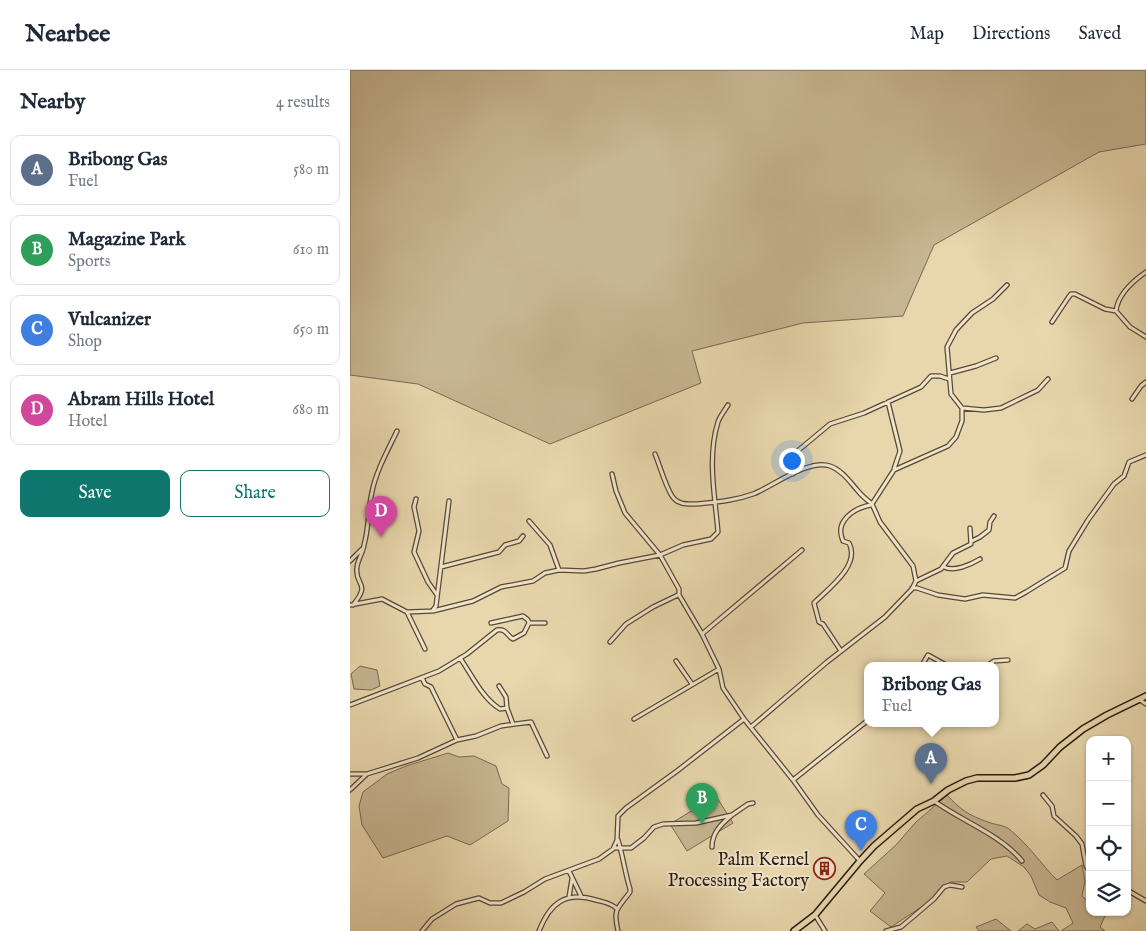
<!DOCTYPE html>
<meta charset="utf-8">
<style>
:root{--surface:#fff;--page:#f6f6f7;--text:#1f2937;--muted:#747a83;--line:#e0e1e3;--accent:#0f766e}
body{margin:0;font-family:"IM FELL English",serif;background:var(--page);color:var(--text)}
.controls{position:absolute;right:15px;bottom:15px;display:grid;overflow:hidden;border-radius:10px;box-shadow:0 1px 4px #0004}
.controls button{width:45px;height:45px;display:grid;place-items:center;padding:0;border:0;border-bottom:1px solid var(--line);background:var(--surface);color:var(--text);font:25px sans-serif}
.you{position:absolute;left:441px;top:390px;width:18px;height:18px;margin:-12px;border:4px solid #fff;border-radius:50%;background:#1a73e8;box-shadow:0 0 0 8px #1a73e833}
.badge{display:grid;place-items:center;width:32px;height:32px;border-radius:50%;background:var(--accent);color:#fff;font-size:16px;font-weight:700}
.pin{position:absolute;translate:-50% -41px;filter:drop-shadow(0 1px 2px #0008)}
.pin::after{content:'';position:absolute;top:26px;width:18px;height:15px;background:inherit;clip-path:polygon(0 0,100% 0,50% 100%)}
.popup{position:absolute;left:514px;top:592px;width:135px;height:65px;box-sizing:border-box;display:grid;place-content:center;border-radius:10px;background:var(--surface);filter:drop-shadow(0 1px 4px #0005);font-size:16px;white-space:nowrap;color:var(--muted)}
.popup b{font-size:19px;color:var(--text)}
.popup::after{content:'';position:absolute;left:50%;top:100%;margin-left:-10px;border:10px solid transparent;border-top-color:var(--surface)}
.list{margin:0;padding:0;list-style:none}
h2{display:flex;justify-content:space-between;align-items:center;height:65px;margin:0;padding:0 20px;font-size:21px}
h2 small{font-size:16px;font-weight:400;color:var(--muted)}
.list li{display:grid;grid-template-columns:32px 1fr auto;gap:15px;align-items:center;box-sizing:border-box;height:70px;margin:0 10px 10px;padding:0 10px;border:1px solid var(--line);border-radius:10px}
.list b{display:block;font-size:19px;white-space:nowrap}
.list p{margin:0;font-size:16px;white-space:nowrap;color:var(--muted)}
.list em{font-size:16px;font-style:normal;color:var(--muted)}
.actions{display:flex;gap:10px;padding:15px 20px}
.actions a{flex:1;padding:11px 0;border:1px solid var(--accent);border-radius:10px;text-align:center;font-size:18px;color:var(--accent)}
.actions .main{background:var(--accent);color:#fff}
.icon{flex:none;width:28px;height:28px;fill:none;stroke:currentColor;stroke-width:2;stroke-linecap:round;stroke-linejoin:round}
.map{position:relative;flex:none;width:796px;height:861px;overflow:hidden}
header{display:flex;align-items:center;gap:30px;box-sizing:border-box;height:70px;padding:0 25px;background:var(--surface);border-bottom:1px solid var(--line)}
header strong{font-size:24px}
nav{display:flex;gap:28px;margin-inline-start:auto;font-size:18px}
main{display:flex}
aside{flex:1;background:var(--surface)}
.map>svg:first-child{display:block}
.green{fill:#c7b692;stroke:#776852}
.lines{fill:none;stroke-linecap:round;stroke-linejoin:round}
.street-casing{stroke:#574838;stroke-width:5.5}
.primary-casing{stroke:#271912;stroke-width:8}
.street{stroke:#f0e4c9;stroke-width:3}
.primary{stroke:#e8d6ac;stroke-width:5}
.labels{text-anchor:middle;stroke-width:4;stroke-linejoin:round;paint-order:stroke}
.poi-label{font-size:18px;fill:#271912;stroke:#f0e4c9;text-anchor:end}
</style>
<header>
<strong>Nearbee</strong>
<nav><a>Map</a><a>Directions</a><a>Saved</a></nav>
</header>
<main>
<aside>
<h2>Nearby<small>4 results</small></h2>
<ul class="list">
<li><span class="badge" style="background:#5c6f8a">A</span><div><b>Bribong Gas</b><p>Fuel</p></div><em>580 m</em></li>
<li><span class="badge" style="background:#2e9e5b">B</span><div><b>Magazine Park</b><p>Sports</p></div><em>610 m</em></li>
<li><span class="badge" style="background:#3f7fe0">C</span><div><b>Vulcanizer</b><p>Shop</p></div><em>650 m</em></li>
<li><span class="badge" style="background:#d1479c">D</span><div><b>Abram Hills Hotel</b><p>Hotel</p></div><em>680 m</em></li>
</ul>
<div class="actions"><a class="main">Save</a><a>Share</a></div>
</aside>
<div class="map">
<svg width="796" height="861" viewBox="0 0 796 861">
<rect width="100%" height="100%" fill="#e8d6ac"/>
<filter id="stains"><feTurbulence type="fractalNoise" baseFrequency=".004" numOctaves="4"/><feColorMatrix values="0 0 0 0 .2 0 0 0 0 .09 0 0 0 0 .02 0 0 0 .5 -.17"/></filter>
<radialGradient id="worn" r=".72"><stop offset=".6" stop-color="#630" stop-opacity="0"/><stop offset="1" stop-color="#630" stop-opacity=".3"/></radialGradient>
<path class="green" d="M0,0H796V74L749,82L584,175L553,246L453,253L342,281L351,313L200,374L68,314L0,305Z
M10,596L27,600L30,616L21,620L4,619L1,604Z
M98,683L109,687L124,686L146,696L152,714L159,718L158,751L120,775L97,766L33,788L12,755L9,736L13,722L37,704L56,696Z
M597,725C611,740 618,745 638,752C645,755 654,755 659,759C678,774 691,794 707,810L732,795L735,811L732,826L740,833V842H750L755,846L750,857L755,861H711L723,853L716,838L700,832L689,825L681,806L674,797L657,786L641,789L617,812H600L582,830L541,857L520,841L535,823L514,804L546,775L565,753Z
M366,726L383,753L337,781L320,754Z
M646,849L661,861H629L626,857Z
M702,852L709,861H668L677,854L685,859Z"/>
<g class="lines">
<defs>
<path id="street" d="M766,241C768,224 783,211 796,202
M702,252L718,228L721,224H725L755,239L766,241L780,257L796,267
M600,303L626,296L646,288
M782,329L791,316L796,312
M538,332L550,381L544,399
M612,338L634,340L651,338L688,320L698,309
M305,384C310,396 315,415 322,426C328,435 337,434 346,434C365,432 384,431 403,424C422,417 459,388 480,396C492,400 500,412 508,421C512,426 517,430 522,434
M262,404L266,421L275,443L310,485L329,519V525L352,564L369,599L373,618L394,649L443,710L468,745L510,791
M443,404L438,389L480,354L514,343L538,332L571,317L581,306H590L599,309
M66,429L64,437L69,461L64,482L78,512L87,525
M179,451L200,475L209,500
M622,471L630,467L639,460L640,452L644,446
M0,491L12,479
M91,497L149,482L155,475L169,471L173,466
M594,497C604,502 620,495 630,489
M566,511L591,499L603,483L621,474L620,458
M562,518H567L588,525L615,529L633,525L665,528L676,522L715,498L719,481L738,450L764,414L774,406L779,392L796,385
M0,535L32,529L57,542L83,541L123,531L151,517L183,511L195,503L209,500L234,501L246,499L269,493L310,485L333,475L361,469L368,462C365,426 357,387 368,352C370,346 375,340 378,335
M3,535C22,512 4,516 7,497C8,489 13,483 14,475C19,458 18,439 22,422C26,401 38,380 47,361
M83,540L86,536L99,431
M57,542L75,579
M141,553L173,546L178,550L179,553
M352,564L452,480
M260,572L276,554L303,537L328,525
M491,581L473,554L469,552L464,533C478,519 511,495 499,473L493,471C484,451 504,438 521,435
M110,588C122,605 132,628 150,639L157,638
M326,591L342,614
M572,595L578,585L596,595
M638,595L644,591L658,590
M72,608L75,614L81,617L107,670
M149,616L156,627L157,638L163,654
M790,630L796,634
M0,635L89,601L117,584L147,560C156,558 157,566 163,569L174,563L179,553H195
M284,649L369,599
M401,657L477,592L535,547L562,519L566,511L563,496L530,452L522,434L544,400L598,376L606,367L612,351V338L601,324L597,277L606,260L622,243L643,229L657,215
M0,704H16
M443,710L517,651
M0,720L17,704L68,688L107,670L126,666L151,656L181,652L197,686
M693,725L702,736L704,746L726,766L732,774L736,796L740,802
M584,731C612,751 651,765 672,791
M268,770C273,786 275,803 280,819V822C267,840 263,838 268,861
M362,777C362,763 371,754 382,745
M264,778H281L294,768L304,757L313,754L346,753L382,745L398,734L403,733
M219,801L231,826
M777,820L796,831
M219,827L222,809
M465,845L475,861
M72,861L82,849L106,834L129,828L140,833H151L174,822L195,809L249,789L263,779L267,770L268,746L276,738L327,701L394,649
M189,861C200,833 215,821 246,830C253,832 262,833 267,839
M536,861L551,857L584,829L594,817L600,815L612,817"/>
<path id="primary" d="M444,861L465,845L510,791L524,776L567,739L584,731L598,720L616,711L627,708H665L679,705L693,695L710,677L733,659L757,645L796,626"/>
</defs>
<use href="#street" class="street-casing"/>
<use href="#primary" class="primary-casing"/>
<use href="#street" class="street"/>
<use href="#primary" class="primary"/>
</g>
<defs>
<symbol id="building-ring" viewBox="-11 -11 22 22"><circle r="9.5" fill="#f0e4c9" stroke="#8f2418" stroke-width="1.5"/><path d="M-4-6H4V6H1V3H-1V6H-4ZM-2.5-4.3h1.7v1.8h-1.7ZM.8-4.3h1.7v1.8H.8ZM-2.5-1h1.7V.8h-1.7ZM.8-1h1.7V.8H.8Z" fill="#8f2418"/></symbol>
</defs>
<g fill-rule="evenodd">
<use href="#building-ring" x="462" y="786" width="25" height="25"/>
</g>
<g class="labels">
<g class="poi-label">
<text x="459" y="795">Palm Kernel<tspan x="459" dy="21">Processing Factory</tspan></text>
</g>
</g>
<rect width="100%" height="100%" filter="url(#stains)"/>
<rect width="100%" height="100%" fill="url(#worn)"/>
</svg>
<div class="controls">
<button>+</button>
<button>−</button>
<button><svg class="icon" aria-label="locate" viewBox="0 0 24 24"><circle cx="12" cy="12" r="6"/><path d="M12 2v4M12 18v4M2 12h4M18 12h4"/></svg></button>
<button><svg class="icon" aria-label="layers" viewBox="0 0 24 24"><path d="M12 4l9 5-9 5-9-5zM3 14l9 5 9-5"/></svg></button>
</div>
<div class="you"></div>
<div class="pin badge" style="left:581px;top:714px;background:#5c6f8a">A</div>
<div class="popup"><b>Bribong Gas</b>Fuel</div>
<div class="pin badge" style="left:352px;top:754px;background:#2e9e5b">B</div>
<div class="pin badge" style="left:511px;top:781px;background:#3f7fe0">C</div>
<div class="pin badge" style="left:31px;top:467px;background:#d1479c">D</div>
</div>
</main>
